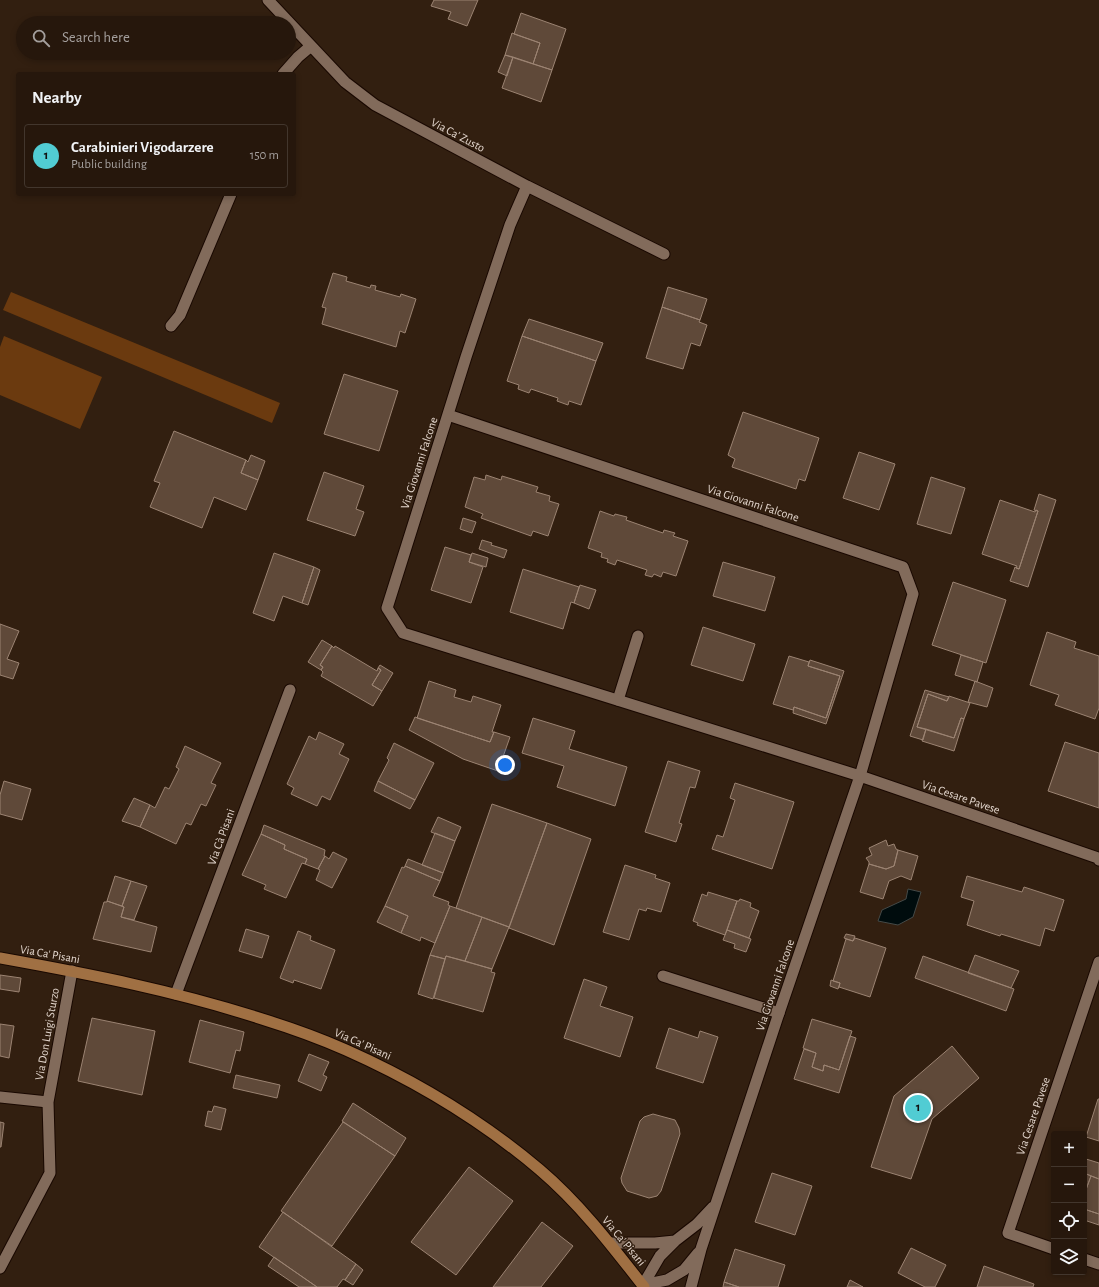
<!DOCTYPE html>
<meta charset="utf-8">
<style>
:root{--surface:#26170c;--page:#32241a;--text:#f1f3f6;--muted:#a49f9d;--line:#42362d;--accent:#51ccd3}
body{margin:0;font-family:"Alegreya Sans",sans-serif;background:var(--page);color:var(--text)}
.controls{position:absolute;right:12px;bottom:12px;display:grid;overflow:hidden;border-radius:4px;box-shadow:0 2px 6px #0003}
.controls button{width:36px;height:36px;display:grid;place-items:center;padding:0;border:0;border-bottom:1px solid var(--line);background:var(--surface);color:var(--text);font:20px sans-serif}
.you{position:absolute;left:505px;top:765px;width:14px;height:14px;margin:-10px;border:3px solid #fff;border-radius:50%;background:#1a73e8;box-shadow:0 0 0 6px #1a73e833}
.badge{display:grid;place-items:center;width:26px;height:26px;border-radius:50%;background:var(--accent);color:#111;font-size:13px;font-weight:700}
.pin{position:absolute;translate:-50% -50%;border:2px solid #fff;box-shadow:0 1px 4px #0006}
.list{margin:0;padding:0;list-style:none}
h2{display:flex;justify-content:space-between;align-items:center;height:52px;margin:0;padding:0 16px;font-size:17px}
h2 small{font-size:13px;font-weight:400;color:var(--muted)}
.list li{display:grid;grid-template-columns:26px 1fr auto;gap:12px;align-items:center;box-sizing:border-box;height:64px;margin:0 8px 8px;padding:0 8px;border:1px solid var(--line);border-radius:4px}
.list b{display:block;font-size:15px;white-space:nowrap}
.list p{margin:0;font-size:13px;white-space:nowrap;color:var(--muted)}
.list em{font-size:13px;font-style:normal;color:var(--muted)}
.icon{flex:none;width:22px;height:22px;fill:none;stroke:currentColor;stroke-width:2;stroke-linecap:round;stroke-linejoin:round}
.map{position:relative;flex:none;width:1099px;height:1287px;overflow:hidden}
.search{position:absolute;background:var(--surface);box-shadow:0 2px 6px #0003;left:16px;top:16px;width:280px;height:44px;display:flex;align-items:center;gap:10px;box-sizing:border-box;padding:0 14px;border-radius:22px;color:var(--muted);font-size:15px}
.panel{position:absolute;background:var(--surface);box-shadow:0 2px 6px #0003;left:16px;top:72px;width:280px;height:124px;border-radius:4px}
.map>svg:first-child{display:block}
.green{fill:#6b3a0f}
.water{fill:#000c0d;stroke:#444947}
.building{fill:#5f4939;stroke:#9b8372}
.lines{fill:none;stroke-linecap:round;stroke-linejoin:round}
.service-casing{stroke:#190800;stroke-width:13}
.minor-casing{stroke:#190800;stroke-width:13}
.secondary-casing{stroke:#190800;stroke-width:13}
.service{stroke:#826b5b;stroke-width:11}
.minor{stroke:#826b5b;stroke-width:11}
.secondary{stroke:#a07043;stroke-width:11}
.labels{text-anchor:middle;stroke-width:3;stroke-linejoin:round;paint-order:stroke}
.street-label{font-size:12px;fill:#e3d6cd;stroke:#321f10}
</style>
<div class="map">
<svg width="1099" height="1287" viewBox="0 0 1099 1287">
<rect width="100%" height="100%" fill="#321f10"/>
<path class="green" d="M11,292L280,403L272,423L3,310Z
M4,336L102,377L80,429L0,395V347Z"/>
<path class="water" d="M908,889L921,892L913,917L898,925L878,921L882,910L906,899Z"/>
<path class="building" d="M434,0H478L467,26L448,19L451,12L431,6Z
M521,13L566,29L552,70L533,64L540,43L514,34Z
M512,33L540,43L533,64L505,55Z
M505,55L513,57L507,76L498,72Z
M513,57L552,70L541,102L502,88Z
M333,273L347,277L346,281L370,288L371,285L376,286L375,290L400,297L401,294L416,299L405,333L400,331L396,347L322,324L326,308L322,307Z
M668,287L707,299L700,320L662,307Z
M662,307L700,320L699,322L707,325L700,346L691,343L683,369L646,358Z
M529,319L603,343L596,361L522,336Z
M522,336L596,361L581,405L569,401L568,405L557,401L558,398L531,389L529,393L518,389L519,385L507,381Z
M344,374L398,391L379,451L324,434Z
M743,412L819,438L805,481L799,479L796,489L732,467L735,459L728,455Z
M174,431L246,460L241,473L258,480L246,510L214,497L202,528L150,507L160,483L154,481Z
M859,452L895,464L879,510L843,498Z
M251,455L265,461L258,480L241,473L246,460L248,462Z
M324,472L364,486L356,509L364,512L355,536L307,520Z
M486,475L501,480L502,476L538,487L536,492L550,496L549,501L559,504L548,536L533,531L531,536L481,518L483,514L465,507L474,477L485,480Z
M931,477L965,488L951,534L917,524Z
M1039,494L1056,500L1028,587L1010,581L1015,567L1019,569L1038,511L1034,510Z
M1000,500L1035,512L1036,510L1038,511L1019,569L1016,568L1017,566L982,554Z
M600,511L614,516L615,514L627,517L626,520L663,533L664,530L675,533L673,536L688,541L676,576L663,572L661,577L654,574L652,577L645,575L647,570L617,560L615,565L607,562L608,559L601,557L602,553L588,548Z
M463,518L476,522L472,533L460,529Z
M482,540L492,543L491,545L507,550L504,558L479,549Z
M445,547L471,555L469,562L483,567L471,603L431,590Z
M274,553L314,567L302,603L283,596L274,621L253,613Z
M472,553L488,558L486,567L469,562Z
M723,562L775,577L765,611L713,596Z
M314,567L320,570L308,605L302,603Z
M523,569L579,587L574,603L571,602L563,629L510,612Z
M953,582L1006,600L986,663L932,645Z
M580,585L596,590L589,609L574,603Z
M0,624L19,631L7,659L19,663L13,679L0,675Z
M703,627L755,644L743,681L691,665Z
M1047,632L1076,642L1074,648L1099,656V708L1095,719L1055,705L1059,695L1030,685Z
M322,640L332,646L320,665L323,667L321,670L308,662Z
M332,646L334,648L335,646L377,671L378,668L381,670L372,685L382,691L373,706L321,676L323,672L321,670L323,667L320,665Z
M961,655L983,662L977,682L955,675Z
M789,656L809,662L808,666L840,676L826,718L794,707L793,710L773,704Z
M810,660L844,671L826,724L793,713L794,707L826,718L840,676L808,666Z
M380,665L393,673L382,691L372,685L381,670L378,668Z
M429,681L456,690L454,697L471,702L473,696L501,705L492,732H494L490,742L417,718Z
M975,681L993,688L987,707L968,702Z
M925,690L949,697L947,701L928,694L917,727L926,729L923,740L910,736Z
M928,694L947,701L949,696L970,703L964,719L961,718L954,738L917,727Z
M415,717L490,742L494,732L510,737L498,771L463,759L409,730Z
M533,718L575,731L569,749L627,767L615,806L557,787L564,766L522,753Z
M961,718L964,719L954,751L922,741L926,729L954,738Z
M319,732L344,744L339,754L349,759L330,800L322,796L317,806L291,794L294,788L287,784L309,736L316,740Z
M1065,742L1099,753V808L1048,791Z
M394,743L434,763L415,800L378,781L389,760L387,758Z
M185,746L221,763L211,783L216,785L206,806L201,804L191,825L186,823L176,844L140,827L150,805L155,808L165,787L169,789L179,769L176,767Z
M668,761L700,771L695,788L690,787L679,823L682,824L676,842L645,832Z
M4,781L31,789L22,820L0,814V795Z
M378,781L415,800L410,809L374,791Z
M735,783L794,802L772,869L712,849L717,835L723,837L735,800L730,798Z
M134,798L150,805L140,827L122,821Z
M492,804L547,823L509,927L456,908Z
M438,817L461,827L455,841L431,832Z
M547,823L591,839L554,945L509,928Z
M264,825L325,850L324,856H325L318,869L305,864L307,859L284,849L285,845L261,834Z
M435,833L455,841L443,873L422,865Z
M261,834L285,845L284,849L307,859L305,864L302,863L286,898L264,889L266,885L242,875Z
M886,840L888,846L894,844L896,849L898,850L894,866L886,869L869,864V862L866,858L872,855L869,848Z
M898,850L918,856L911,880L901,876L889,881L883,899L860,892L869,864L886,869L894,866Z
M333,852L347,859L332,888L316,880L320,870L318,869L325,856L329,859Z
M408,859L443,873L440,881L405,866Z
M625,865L656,875L655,878L670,883L661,912L647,908L646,911L639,909L629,940L603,932Z
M405,866L440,881L433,896L449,902L448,905L450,906L435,943L421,937L420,941L401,933L408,916L385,906L402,867L404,868Z
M115,876L131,881L122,906L107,901Z
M967,876L1022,892L1024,887L1064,900L1054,931L1045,928L1040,946L1001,934L1000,936L967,925L974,901L961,897Z
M131,881L147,886L134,920L121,917L124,907L122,906Z
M708,892L737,901L725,935L697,925L698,923L693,921L702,894L707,896Z
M740,899L751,903L750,907L759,911L749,938L727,930L737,901H739Z
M107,901L124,907L121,917L157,927L151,952L93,939L104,902H107Z
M385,906L408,916L401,933L377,922Z
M450,906L482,917L465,961L446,956L445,959L430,955Z
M482,917L509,927L492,969L465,961Z
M246,929L269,936L262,958L239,951Z
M727,930L751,939L746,952L734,948L735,944L723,940Z
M298,931L311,936L310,940L335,950L321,989L294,980L293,983L280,978Z
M846,934L855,936L853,941L844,938Z
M855,938L886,948L870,997L839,987L840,983L833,981L846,939L853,941Z
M430,955L445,959L433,999L418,994Z
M975,955L1019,971L1011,988L968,973Z
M446,956L492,969L491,972L495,973L483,1012L434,998Z
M923,956L1014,989L1006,1011L915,978Z
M0,975L21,978L19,992L0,989Z
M584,979L607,987L600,1006L633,1017L620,1057L564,1038Z
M831,980L840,983L838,989L830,986Z
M92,1018L155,1031L142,1095L78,1081Z
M812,1019L852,1031L839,1070L824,1065L823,1071L812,1067L816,1053L803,1048Z
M200,1020L244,1032L240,1051L236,1050L230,1073L189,1062Z
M0,1024L14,1026L9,1058L0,1056Z
M669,1028L698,1038L700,1031L718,1037L703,1083L656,1068Z
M850,1036L856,1038L839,1093L794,1079L804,1049L816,1053L812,1067L823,1071L824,1065L839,1070Z
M952,1046L979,1078L932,1119L911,1179L871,1167L894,1096Z
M309,1054L329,1062L323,1075L327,1077L321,1091L298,1081Z
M236,1075L280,1085L277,1098L233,1088Z
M1098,1099H1099V1141L1086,1137Z
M353,1103L406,1138L395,1156L342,1121Z
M214,1106L226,1109L221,1130L205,1126L208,1111L212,1112Z
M653,1114L675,1120L679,1128L680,1134L661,1191L657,1196L649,1198L627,1191L622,1183L621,1178L640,1121L644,1117Z
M0,1122L4,1123L1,1147H0Z
M343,1122L395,1156L332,1246L281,1211Z
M1086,1159L1099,1163V1179L1084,1173V1165Z
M469,1167L513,1201L456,1275L411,1242Z
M772,1173L812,1186L795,1235L755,1222Z
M1084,1173L1091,1176L1084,1195Z
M1091,1176L1099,1179V1214L1084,1209V1195Z
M1084,1209L1099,1214V1225L1084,1220Z
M283,1212L356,1264L345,1280L343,1279L337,1287H317L259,1247Z
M542,1222L573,1246L541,1287H493Z
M911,1248L946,1265L935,1287H925L898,1273Z
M735,1249L785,1265L778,1287H739L724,1282Z
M274,1257L317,1287H299L268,1266Z
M356,1264L363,1270L353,1285L345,1280Z
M984,1266L1034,1284L1033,1287H977Z
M850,1280L863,1287H847Z
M724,1282L739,1287H723Z"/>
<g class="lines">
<defs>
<path id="service" d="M618,700L638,636
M663,976L779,1013"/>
<path id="minor" d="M268,0L345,82L375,105L527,186L664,254
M283,74L298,57L311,46
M527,186L510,225L466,357L387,608L403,633L860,776L1098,858L1099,860
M171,326L180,315L231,194
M448,415L903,567L913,594L860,776L779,1013L701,1249L691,1287
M176,994L290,690
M0,1097L48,1102
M610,1243H655L675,1241
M1054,1249L1008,1233L1099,962
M1084,1259L1099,1264
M0,1268L50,1173L48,1102L72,971
M643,1285L660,1256L675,1241L697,1224L713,1207
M643,1285L667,1280L684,1270L698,1253"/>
<path id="secondary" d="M0,958C89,974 176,991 262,1019C291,1028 319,1038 346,1050C416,1081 482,1121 540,1170C580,1204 612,1246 644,1287"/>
</defs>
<use href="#service" class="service-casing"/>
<use href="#minor" class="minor-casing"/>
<use href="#secondary" class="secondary-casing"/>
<use href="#service" class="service"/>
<use href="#minor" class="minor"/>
<use href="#secondary" class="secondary"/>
</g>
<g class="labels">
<g class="street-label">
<text transform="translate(458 135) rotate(28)" y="4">Via Ca' Zusto</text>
<text transform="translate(419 463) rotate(-72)" y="4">Via Giovanni Falcone</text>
<text transform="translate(753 503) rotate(18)" y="4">Via Giovanni Falcone</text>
<text transform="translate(961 797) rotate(19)" y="4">Via Cesare Pavese</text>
<text transform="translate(221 837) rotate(-70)" y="4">Via Cà Pisani</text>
<text transform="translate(50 954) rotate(10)" y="4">Via Ca' Pisani</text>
<text transform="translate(775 985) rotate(-71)" y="4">Via Giovanni Falcone</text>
<text transform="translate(47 1034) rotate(-80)" y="4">Via Don Luigi Sturzo</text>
<text transform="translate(363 1044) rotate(24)" y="4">Via Ca' Pisani</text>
<text transform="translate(1033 1116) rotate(-71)" y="4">Via Cesare Pavese</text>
<text transform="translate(624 1241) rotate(50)" y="4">Via Ca' Pisani</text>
</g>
</g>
</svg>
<div class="controls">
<button>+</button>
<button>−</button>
<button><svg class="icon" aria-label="locate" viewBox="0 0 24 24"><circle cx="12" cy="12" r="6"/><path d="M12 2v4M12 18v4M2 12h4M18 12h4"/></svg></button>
<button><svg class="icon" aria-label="layers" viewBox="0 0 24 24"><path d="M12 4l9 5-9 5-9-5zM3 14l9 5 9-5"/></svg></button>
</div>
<div class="you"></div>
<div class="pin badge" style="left:918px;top:1108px">1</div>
<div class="search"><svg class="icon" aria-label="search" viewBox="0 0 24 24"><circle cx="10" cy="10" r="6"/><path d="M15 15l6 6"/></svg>Search here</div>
<section class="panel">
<h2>Nearby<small></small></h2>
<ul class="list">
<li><span class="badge">1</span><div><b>Carabinieri Vigodarzere</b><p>Public building</p></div><em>150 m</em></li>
</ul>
</section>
</div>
